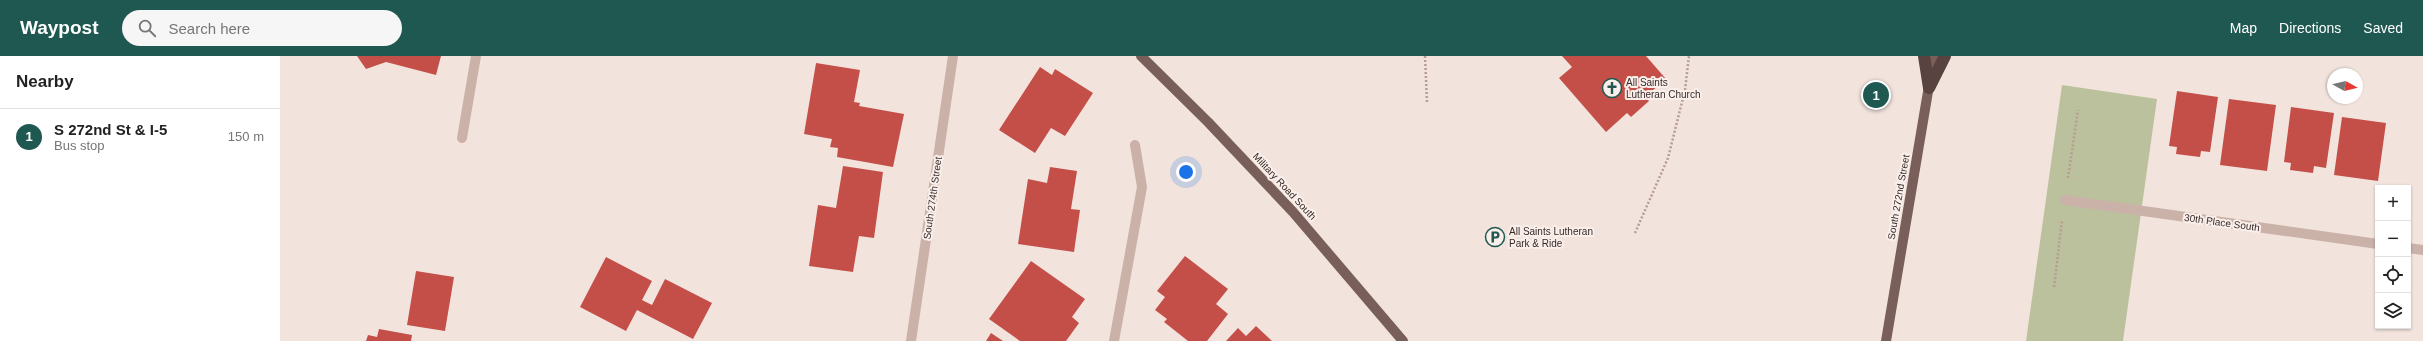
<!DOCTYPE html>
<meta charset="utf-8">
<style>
:root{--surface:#fff;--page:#f6f6f6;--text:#222;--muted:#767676;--line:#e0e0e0;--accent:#1f5851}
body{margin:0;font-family:Helvetica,sans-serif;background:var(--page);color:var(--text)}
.controls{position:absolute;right:12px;bottom:12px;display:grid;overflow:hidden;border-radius:0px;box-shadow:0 1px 3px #0004}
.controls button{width:36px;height:36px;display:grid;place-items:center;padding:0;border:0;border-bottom:1px solid var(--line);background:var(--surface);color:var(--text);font:20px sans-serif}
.compass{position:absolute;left:2047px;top:12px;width:36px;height:36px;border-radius:50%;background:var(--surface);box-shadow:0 1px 3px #0004;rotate:98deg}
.you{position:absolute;left:906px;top:116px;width:14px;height:14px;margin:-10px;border:3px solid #fff;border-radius:50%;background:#1a73e8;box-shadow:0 0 0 6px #1a73e833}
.badge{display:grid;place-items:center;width:26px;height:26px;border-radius:50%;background:var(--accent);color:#fff;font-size:13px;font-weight:700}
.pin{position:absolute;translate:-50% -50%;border:2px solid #fff;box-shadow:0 1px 4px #0006}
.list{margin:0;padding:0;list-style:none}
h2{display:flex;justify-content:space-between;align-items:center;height:52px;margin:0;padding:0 16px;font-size:17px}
h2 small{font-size:13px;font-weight:400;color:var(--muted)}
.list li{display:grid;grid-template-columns:26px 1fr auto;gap:12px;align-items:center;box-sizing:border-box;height:56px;padding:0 16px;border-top:1px solid var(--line)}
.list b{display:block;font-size:15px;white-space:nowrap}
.list p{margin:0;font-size:13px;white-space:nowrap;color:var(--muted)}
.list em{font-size:13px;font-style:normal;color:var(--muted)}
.icon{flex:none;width:22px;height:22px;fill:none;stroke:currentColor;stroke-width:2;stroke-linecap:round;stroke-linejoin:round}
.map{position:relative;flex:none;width:2143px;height:285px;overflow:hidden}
header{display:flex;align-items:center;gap:24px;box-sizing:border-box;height:56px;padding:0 20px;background:var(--accent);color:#fff}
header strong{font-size:19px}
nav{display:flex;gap:22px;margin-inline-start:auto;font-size:14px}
.search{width:280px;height:36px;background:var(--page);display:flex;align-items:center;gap:10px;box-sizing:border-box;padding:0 14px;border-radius:22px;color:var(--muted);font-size:15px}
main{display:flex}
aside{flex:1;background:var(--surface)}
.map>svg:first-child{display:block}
.green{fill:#bcc19d}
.building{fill:#c44f49}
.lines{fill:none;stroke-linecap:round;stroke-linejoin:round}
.path{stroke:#b69c93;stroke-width:2.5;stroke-dasharray:2 2;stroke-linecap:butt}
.minor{stroke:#cab2a9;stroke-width:10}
.major{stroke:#795f5a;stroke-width:10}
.highway{stroke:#584340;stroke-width:12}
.labels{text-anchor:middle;stroke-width:4;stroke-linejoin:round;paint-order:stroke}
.poi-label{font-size:10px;fill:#372b29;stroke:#faefea;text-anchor:start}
.street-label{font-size:10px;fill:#372b29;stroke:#faefea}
</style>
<header>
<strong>Waypost</strong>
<div class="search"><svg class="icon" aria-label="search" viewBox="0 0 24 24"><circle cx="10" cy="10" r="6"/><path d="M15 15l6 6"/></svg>Search here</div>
<nav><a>Map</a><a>Directions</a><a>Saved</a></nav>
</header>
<main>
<aside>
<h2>Nearby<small></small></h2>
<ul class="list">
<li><span class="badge">1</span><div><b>S 272nd St &amp; I-5</b><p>Bus stop</p></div><em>150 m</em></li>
</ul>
</aside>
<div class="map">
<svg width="2143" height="285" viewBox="0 0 2143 285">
<rect width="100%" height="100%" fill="#f2e4dd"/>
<path class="green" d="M1782,29L1877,43L1843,285H1746Z"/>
<path class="building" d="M77,0H161L156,19L106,6L86,13Z
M1282,0H1366L1386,23L1365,41L1369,45L1351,61L1347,57L1326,76L1279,22L1292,11Z
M536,7L580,14L574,46L580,47L579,50L624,58L613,111L557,101L558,92L550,91L552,83L524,78Z
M760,11L772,19L775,13L813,37L785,80L771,72L755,97L719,74Z
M1897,35L1938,41L1930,96L1921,95L1920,101L1896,98L1897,91L1889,90Z
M1949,43L1996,49L1987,115L1940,109Z
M2011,51L2054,57L2046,112L2034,110L2033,117L2010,114L2011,107L2004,106Z
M2062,61L2106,67L2098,125L2054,119Z
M563,110L603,116L594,182L579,180L573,216L529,210L538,149L556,152Z
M770,111L797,115L791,153L800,154L794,196L738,188L748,123L767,127Z
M905,200L948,233L936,248L948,258L927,285H908L884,266L887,263L875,254L885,241L877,235Z
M326,201L372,225L362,244L372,249L385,223L432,247L413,283L357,254L346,275L300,251Z
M751,205L805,243L792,261L799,267L786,285H740L709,263Z
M136,215L174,221L165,275L127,269Z
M976,270L992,285H946L958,272L966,280Z
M99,273L132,279L131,285H86L88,279L97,281Z
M711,277L723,285H706Z"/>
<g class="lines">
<path class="path" d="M1145,0L1147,46
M1788,122L1798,54
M1355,177L1388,102L1405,34L1409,0
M1774,231L1782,165"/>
<path class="minor" d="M182,82L196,0
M1785,144L2098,188
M2128,192L2143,194
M631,285L673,0
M834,285L862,131L855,89"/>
<path class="major" d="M861,0L928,66L1013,156L1123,285
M1606,285L1654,0"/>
<path class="highway" d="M1644,0L1649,32
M1649,32L1665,0"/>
</g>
<defs>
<symbol id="church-ring" viewBox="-11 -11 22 22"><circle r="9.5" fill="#faefea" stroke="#1f5851" stroke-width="1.5"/><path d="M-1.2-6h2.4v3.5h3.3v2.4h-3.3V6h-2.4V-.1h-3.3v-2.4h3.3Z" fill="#1f5851"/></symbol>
<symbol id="parking-ring" viewBox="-11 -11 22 22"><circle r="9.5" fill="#faefea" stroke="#1f5851" stroke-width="1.5"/><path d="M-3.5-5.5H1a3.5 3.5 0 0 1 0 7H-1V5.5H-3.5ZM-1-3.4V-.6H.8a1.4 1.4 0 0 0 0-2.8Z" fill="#1f5851"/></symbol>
</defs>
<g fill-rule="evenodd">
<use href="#church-ring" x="1321" y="21" width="22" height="22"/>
<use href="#parking-ring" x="1204" y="170" width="22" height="22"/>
</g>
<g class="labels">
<g class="poi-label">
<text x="1346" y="30">All Saints<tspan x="1346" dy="12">Lutheran Church</tspan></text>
<text x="1229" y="179">All Saints Lutheran<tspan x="1229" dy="12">Park &amp; Ride</tspan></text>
</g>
<g class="street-label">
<text transform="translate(1005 130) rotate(47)" y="4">Military Road South</text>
<text transform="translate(1618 141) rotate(-80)" y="4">South 272nd Street</text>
<text transform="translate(652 142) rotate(-82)" y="4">South 274th Street</text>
<text transform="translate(1942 166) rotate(8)" y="4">30th Place South</text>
</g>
</g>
</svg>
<div class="controls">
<button>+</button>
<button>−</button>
<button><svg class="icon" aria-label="locate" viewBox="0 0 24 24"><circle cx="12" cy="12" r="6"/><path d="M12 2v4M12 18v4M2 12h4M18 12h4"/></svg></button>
<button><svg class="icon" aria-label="layers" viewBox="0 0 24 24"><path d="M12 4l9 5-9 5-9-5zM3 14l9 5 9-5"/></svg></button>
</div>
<svg class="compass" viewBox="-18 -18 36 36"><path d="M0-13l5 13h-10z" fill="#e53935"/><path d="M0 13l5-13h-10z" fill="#767676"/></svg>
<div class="you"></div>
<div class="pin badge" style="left:1596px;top:39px">1</div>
</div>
</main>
